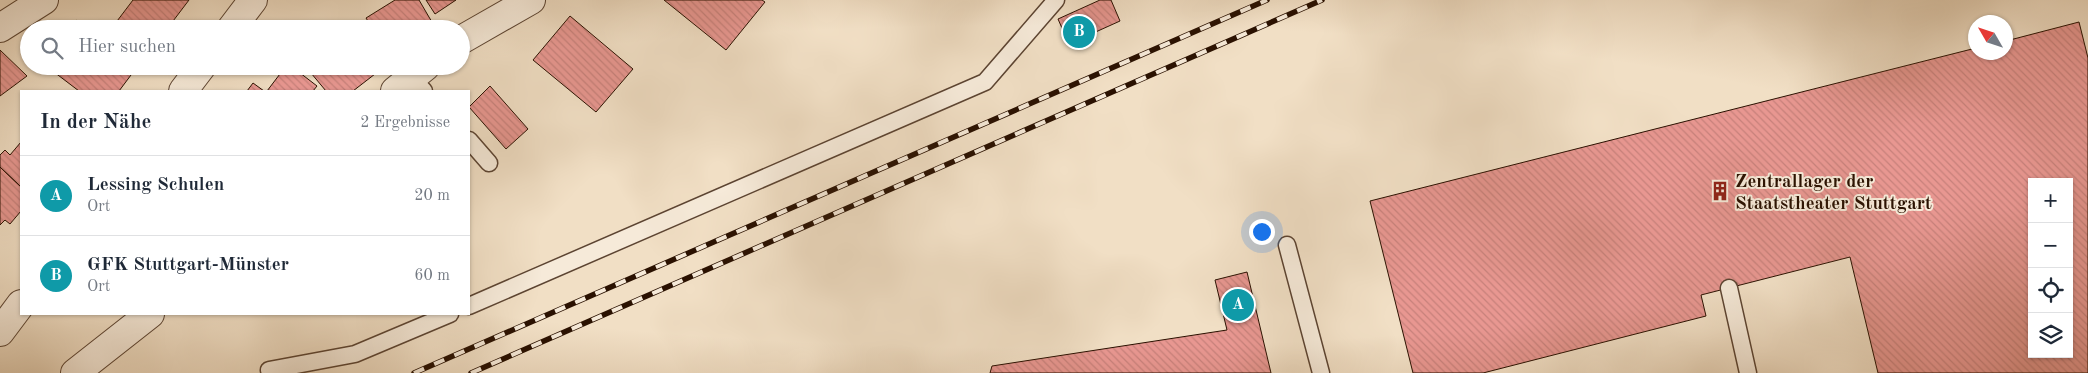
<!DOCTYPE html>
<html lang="de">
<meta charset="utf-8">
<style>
:root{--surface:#fff;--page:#f2f2f3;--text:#1f2937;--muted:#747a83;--line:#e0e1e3;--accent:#db2777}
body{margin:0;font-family:"Old Standard TT",serif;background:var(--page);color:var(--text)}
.controls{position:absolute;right:15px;bottom:15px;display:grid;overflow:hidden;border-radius:0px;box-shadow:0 1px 4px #0004}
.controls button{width:45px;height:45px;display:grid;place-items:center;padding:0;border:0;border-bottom:1px solid var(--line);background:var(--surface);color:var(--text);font:25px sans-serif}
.compass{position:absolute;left:1968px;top:15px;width:45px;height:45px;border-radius:50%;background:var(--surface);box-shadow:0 1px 4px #0004;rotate:309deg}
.you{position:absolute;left:1261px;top:231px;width:18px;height:18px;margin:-12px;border:4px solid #fff;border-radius:50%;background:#1a73e8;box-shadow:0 0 0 8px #1a73e833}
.badge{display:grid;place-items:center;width:32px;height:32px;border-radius:50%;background:var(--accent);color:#fff;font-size:16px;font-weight:700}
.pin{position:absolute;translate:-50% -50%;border:2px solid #fff;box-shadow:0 1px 5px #0006}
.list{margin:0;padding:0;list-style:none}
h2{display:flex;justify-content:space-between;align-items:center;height:65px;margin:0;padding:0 20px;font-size:21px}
h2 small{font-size:16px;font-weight:400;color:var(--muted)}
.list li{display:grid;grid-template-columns:32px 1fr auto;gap:15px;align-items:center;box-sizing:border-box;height:80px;padding:0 20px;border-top:1px solid var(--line)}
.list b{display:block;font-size:19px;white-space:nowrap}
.list p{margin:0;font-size:16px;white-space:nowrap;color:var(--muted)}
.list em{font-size:16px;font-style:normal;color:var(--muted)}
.icon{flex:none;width:28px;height:28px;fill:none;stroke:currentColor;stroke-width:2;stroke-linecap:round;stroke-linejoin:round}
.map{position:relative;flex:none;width:2088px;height:373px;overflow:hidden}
.search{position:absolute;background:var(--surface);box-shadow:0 1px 4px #0004;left:20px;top:20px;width:450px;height:55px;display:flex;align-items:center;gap:12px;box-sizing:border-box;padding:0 18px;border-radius:28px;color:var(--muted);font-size:19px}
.panel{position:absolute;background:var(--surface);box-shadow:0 1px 4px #0004;left:20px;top:90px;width:450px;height:225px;border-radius:0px}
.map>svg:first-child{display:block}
.building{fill:url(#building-back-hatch);stroke:#2a1101;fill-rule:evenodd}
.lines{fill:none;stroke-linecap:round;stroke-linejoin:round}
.lane-casing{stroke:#5c4432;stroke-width:19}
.street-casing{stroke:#5c4432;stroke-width:30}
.lane{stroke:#f6ead9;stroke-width:16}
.street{stroke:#f6ead9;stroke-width:28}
.rail-casing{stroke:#2a1101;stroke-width:5.5}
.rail{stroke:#f6ead9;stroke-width:4;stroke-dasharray:11;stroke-linecap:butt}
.labels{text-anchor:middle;stroke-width:4;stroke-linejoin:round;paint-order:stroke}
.poi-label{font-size:19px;font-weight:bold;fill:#2a1101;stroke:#f6ead9;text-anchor:start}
</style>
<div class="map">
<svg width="2088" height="373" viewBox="0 0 2088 373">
<defs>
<pattern id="building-back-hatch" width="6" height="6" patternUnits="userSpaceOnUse" patternTransform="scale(1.25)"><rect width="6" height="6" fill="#e89791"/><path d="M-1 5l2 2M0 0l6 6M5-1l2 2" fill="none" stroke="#c7817b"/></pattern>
</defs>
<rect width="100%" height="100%" fill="#f1dfc5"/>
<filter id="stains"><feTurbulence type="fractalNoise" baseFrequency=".004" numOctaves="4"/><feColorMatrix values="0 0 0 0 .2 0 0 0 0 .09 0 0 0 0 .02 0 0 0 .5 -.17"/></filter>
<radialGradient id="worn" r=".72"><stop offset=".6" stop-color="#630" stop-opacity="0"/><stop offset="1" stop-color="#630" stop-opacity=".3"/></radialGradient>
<path class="building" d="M133,0H189L167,29H111Z
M395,0H419L436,29H373L366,18Z
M426,0H456L435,14Z
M664,0H762L765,2L726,50Z
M1100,0H1111L1120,21L1069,44L1058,19Z
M570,16L633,69L596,112L533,60Z
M76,20L87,29H69Z
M2079,22L2088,58V373H1878L1850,257L1701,295L1706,316L1483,373H1413L1370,201L1976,48V52H2006V41ZM2032,182H2069V354H2032Z
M0,50L27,76L0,96Z
M46,66H136L137,67L119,91H79Z
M286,66H291L317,86L313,91H267Z
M369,66L375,74L353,91H326L306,67Z
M253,83L264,91H247Z
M490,86L528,129L506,149L469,107Z
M21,142V187L0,167V155L5,150L10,155Z
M0,167L21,187V211L10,224L5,220L0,225Z
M1247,272L1271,373H990L992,366L1227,330L1215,280Z"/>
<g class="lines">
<defs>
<path id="lane" d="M412,78L424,91
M469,140L489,163
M1287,245L1321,373
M1729,288L1748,373
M469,306L985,82L1056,0
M269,370L355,354L450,314"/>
<path id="street" d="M0,28L44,0
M231,29L253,0
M461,40L531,0
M183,91L202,66
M395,91L426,66
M0,332L21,304
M75,373L150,314"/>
</defs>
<use href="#lane" class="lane-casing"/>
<use href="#street" class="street-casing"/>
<use href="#lane" class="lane"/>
<use href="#street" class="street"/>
<defs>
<path id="rail" d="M414,373L1267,0
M471,373L1322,0"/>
</defs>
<use href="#rail" class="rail-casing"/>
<use href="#rail" class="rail"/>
</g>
<defs>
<symbol id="building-bare" viewBox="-9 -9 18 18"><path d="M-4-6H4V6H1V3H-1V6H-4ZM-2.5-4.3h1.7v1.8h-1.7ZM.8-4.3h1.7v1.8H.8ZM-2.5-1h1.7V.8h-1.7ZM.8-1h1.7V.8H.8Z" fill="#8f2418" stroke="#f6ead9" stroke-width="2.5" paint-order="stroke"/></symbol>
</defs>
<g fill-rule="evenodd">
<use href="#building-bare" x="1706" y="177" width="28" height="28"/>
</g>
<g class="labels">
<g class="poi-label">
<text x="1735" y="187">Zentrallager der<tspan x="1735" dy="22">Staatstheater Stuttgart</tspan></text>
</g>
</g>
<rect width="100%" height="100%" filter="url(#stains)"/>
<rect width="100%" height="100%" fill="url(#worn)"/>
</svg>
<div class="controls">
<button>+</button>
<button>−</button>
<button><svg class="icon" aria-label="locate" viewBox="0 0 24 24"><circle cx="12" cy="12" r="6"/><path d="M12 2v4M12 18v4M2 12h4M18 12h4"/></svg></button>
<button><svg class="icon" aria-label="layers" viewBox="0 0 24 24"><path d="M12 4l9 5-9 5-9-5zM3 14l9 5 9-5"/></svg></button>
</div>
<svg class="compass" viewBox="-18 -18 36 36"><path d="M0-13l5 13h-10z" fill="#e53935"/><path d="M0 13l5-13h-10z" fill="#747a83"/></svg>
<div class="you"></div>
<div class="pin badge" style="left:1238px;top:305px;background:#0f9aa8">A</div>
<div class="pin badge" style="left:1079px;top:32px;background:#0f9aa8">B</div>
<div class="search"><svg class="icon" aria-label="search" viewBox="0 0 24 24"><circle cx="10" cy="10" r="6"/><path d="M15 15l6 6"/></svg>Hier suchen</div>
<section class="panel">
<h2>In der Nähe<small>2 Ergebnisse</small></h2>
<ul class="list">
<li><span class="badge" style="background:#0f9aa8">A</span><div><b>Lessing Schulen</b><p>Ort</p></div><em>20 m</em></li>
<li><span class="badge" style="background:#0f9aa8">B</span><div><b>GFK Stuttgart-Münster</b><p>Ort</p></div><em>60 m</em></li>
</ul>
</section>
</div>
